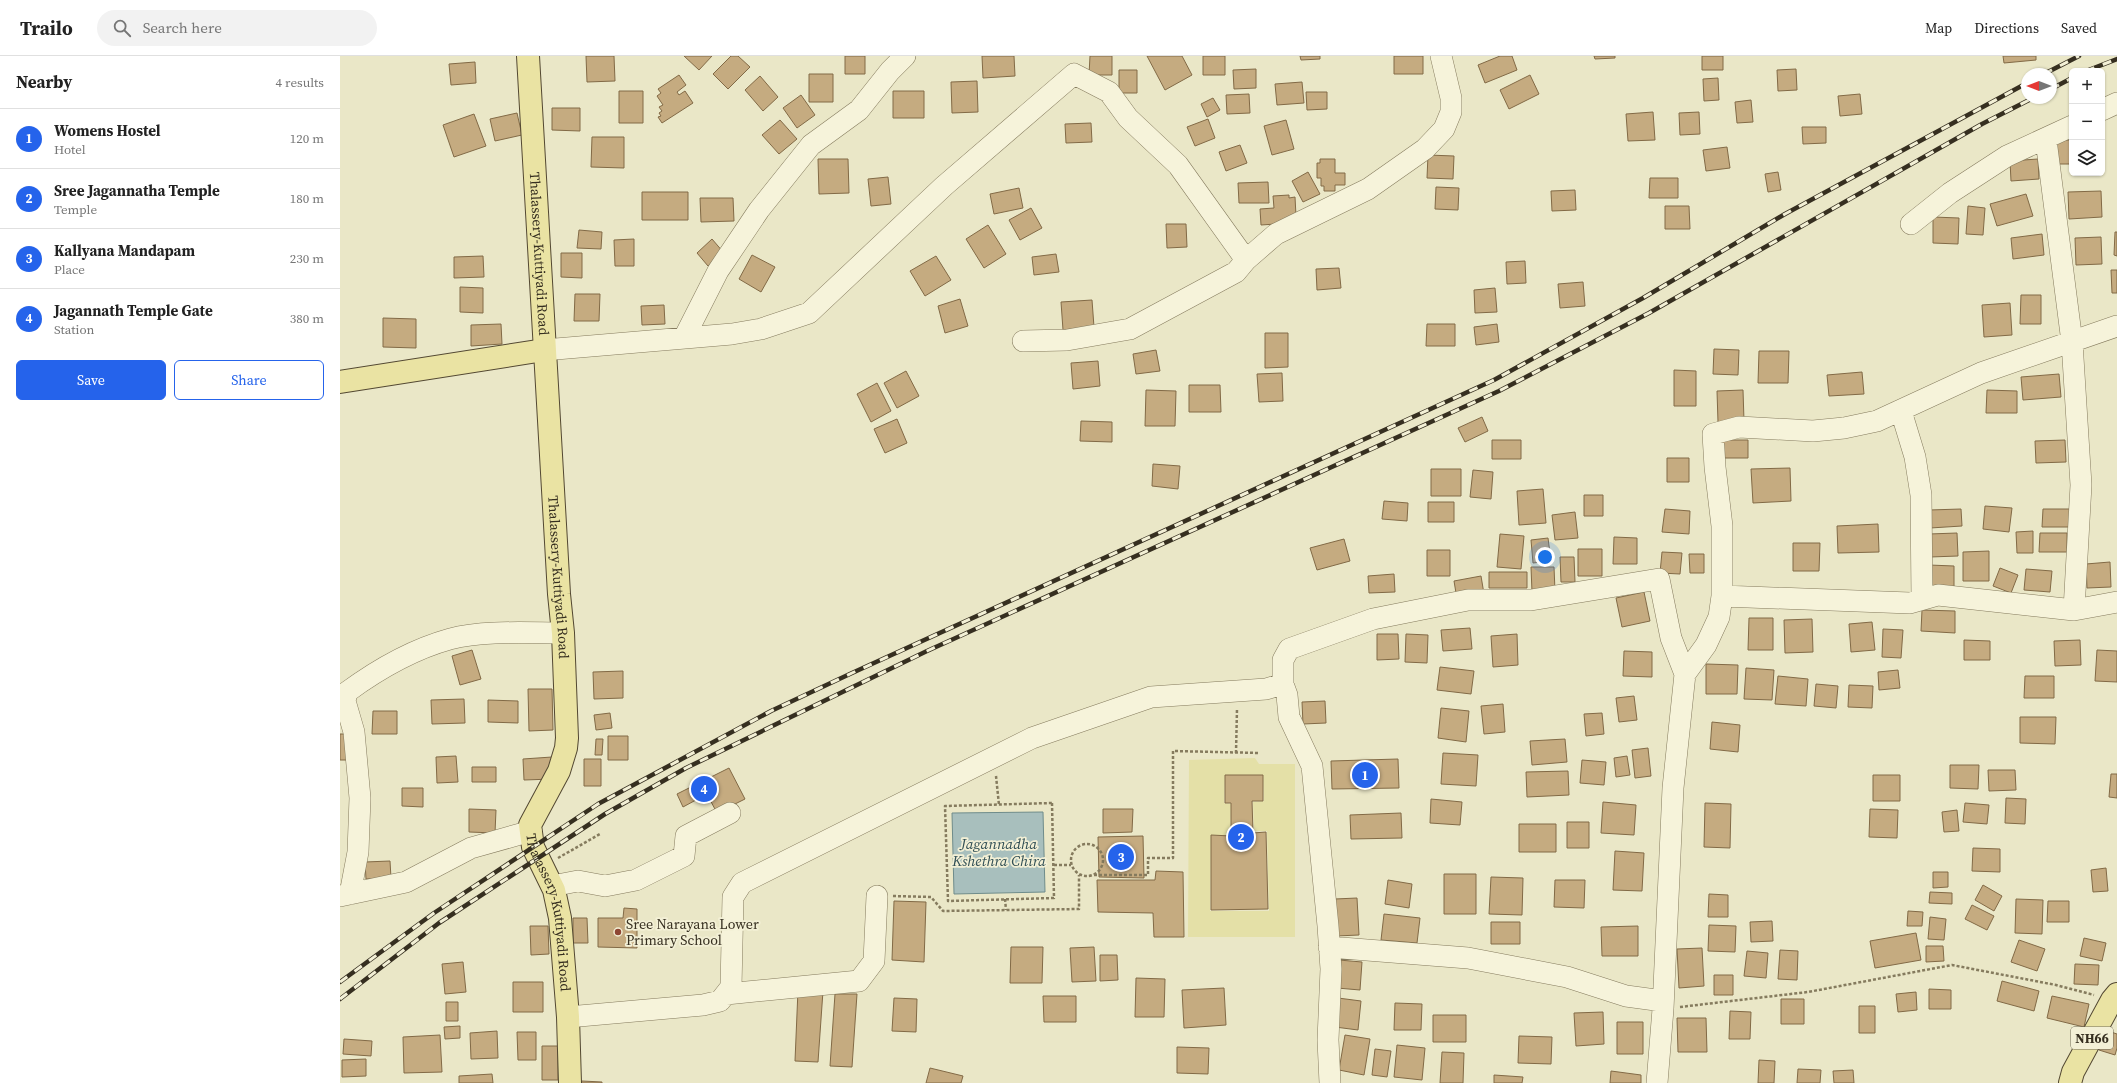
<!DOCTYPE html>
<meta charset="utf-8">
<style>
:root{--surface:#fff;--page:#f2f2f2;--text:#222;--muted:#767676;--line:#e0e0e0;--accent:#2563eb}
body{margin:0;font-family:"Source Serif 4",serif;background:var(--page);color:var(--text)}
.controls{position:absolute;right:12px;top:12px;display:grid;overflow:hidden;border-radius:6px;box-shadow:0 1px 3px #0004}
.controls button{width:36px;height:36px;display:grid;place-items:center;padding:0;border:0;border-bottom:1px solid var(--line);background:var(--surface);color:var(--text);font:20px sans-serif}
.compass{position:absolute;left:1681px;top:12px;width:36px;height:36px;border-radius:50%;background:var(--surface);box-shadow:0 1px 3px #0004;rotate:270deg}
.you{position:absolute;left:1205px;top:501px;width:14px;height:14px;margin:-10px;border:3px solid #fff;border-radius:50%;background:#1a73e8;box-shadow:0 0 0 6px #1a73e833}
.badge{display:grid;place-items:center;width:26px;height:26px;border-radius:50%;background:var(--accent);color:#fff;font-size:13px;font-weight:700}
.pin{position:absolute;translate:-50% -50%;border:2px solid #fff;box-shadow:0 1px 4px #0006}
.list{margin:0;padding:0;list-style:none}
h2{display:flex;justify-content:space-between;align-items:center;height:52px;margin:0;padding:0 16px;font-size:17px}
h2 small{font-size:13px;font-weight:400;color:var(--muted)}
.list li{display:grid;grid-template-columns:26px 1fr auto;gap:12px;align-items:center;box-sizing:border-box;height:60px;padding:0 16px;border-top:1px solid var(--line)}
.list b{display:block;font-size:15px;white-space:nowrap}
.list p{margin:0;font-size:13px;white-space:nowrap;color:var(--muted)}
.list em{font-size:13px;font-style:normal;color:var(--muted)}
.actions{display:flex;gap:8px;padding:12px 16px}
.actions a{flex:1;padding:9px 0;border:1px solid var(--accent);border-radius:6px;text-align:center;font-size:14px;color:var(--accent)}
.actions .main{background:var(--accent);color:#fff}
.icon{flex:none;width:22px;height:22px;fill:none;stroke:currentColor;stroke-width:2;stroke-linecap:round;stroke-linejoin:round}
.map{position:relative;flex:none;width:1777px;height:1027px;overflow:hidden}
header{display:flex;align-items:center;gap:24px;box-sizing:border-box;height:56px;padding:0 20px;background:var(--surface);border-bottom:1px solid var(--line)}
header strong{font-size:19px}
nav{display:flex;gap:22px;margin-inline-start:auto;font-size:14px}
.search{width:280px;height:36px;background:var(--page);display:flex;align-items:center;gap:10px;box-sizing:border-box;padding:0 14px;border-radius:22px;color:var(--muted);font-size:15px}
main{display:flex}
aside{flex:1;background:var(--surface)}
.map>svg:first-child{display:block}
.sand{fill:#e4e0a7;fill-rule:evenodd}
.water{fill:#a8bfbd;stroke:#6f8c8b}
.building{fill:#c5ab80;stroke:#826a46}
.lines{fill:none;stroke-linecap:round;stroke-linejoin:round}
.minor-casing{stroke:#857b5e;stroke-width:22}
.major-casing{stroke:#534832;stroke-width:24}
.path{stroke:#857b5e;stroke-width:2.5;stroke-dasharray:3 2;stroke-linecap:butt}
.minor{stroke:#f6f3da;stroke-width:21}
.major{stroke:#eae3a3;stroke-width:22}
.rail-casing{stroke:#362f20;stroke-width:4.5}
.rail{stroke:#f3f0d6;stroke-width:3;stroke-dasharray:9;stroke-linecap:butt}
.poi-dot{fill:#8e4633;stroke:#f3f0d6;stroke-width:1.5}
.labels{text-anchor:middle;stroke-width:3.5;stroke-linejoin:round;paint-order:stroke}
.shield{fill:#f3f0d6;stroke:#6f6957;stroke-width:1}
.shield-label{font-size:13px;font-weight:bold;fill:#362f20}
.street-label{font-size:14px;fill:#362f20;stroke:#f3f0d6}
.poi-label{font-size:14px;fill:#362f20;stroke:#f3f0d6;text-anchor:start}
.water-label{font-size:15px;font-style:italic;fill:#314f55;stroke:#f3f0d6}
</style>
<header>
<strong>Trailo</strong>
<div class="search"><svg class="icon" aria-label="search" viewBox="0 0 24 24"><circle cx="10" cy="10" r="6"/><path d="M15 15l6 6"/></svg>Search here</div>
<nav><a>Map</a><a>Directions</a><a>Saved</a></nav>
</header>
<main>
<aside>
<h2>Nearby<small>4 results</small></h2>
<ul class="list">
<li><span class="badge">1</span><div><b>Womens Hostel</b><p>Hotel</p></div><em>120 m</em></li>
<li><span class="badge">2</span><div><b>Sree Jagannatha Temple</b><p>Temple</p></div><em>180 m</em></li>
<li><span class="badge">3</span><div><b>Kallyana Mandapam</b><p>Place</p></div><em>230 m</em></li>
<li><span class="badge">4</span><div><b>Jagannath Temple Gate</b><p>Station</p></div><em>380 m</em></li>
</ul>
<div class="actions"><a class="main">Save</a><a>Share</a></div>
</aside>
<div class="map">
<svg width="1777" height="1027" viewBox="0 0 1777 1027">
<rect width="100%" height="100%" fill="#eae7c7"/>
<path class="sand" d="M915,702L919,708H955V881H848L849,704ZM885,719H923L924,745L913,746L914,775H927L929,855H870L871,779H890L891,748L884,747Z"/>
<path class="water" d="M703,756L705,836L614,838L612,757Z"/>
<path class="building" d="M246,0H274L275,25L247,26Z
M344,0H372L359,14Z
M391,0H398L410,11L388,33L373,18Z
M505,0H525V18H505Z
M642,0H674L675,20L643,22Z
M750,0H772V19H749Z
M807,0H842L852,19L825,34Z
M863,0H885V19H863Z
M960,0H980V3L961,4Z
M1054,0H1083V18H1054Z
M1160,0H1172L1177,14L1145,27L1138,9Z
M1254,0H1275V2L1255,3Z
M1362,0H1383V14H1362Z
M1663,0H1696V4L1664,7Z
M135,6L136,27L111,29L109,8Z
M916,13V32L894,33L893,14Z
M1456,13L1457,34L1438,35L1437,14Z
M779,14H797V37H779Z
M469,18H493V46H469Z
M339,19L346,29L337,36L339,39L345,35L353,47L322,67L318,61L321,60L319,57L322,55L319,51L323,49L317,40L321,37L318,33Z
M1190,19L1199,38L1169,53L1160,34Z
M420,20L438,41L423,55L405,34Z
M1378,22L1379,44L1364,45L1363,23Z
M637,25L638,56L612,57L611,26Z
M962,26L964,47L937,49L935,28Z
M279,35H303V67H279Z
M553,35H584V62H553Z
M966,36H987V53L967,54Z
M909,38L910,57L887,58L886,39Z
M1520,38L1522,58L1500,60L1498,40Z
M461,39L475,59L457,72L443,52Z
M873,42L880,54L867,61L861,48Z
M1411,44L1413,66L1397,67L1395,46Z
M212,52H240V75L212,74Z
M1313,56L1315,84L1288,85L1286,58Z
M1359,56L1360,78L1340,79L1339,57Z
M177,57L182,79L155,85L150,63Z
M134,58L146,90L114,101L103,69Z
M868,63L875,82L855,90L847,71Z
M440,64L457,83L439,98L422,79Z
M946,64L954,93L932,99L924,70Z
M751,67L752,86L726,87L725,68Z
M1462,71H1486V87L1463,88Z
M252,81H284V112L251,111Z
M1715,84H1732V108H1716Z
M900,89L907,107L886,115L879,96Z
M1387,91L1390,112L1366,115L1363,94Z
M1088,99L1114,100L1113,123L1087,122Z
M478,103H508L509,137L479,138Z
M980,103H995V117H1005V129H995V135H984V130H981V122H977V107H980Z
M1698,103L1699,123L1671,125L1670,105Z
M968,116L980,138L963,146L952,125Z
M1438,116L1441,134L1428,136L1425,118Z
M548,121L551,148L531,150L528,123Z
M1310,122H1338V142H1309Z
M928,126L929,147H899L898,127Z
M1096,131L1119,132L1118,154L1095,153Z
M679,132L683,152L654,158L650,138Z
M1235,134L1236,154L1212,155L1211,135Z
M1761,135L1762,161L1729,163L1728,136Z
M302,136H348V164H302Z
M1686,138L1693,160L1657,170L1650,148Z
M949,139V142L955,141L956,160L951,167L921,169L920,153L934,152L933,140Z
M360,142H393L394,165L361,166Z
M1325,150H1349L1350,173H1325Z
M1628,150L1645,152L1643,179L1626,178Z
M691,152L702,172L680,184L669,164Z
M1593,161L1619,162L1618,188L1593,187Z
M826,168H846L847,191L827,192Z
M648,169L666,198L644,212L626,183Z
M239,174L262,176L261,193L237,192Z
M1775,176H1777V200L1774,199Z
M1702,178L1704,199L1673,203L1671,182Z
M1761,181L1762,208L1736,209L1735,182Z
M294,183V210H275L274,184Z
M372,183L384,197L368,210L357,197Z
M221,197H242V222L221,221Z
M716,198L719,216L694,219L692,201Z
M412,199L435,211L421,236L399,223Z
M143,200L144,221L114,222V201Z
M596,200L611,224L585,240L570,215Z
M1185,205L1186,227L1167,228L1166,206Z
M999,212L1001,232L977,234L976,213Z
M1771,214H1777V237H1772Z
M1243,226L1245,250L1220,252L1218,228Z
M120,231L143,232V257L120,256Z
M1155,232L1157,256L1135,257L1134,234Z
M235,238H260L259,265H234Z
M1681,239H1701V268H1680Z
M620,243L628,270L605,277L598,250Z
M752,244L754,271L723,274L721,246Z
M1670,247L1672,279L1644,281L1642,249Z
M324,249L325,268L302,269L301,250Z
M43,262L76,263V292L43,291Z
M161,268L162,288L131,290V269Z
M1087,268H1115V290H1086Z
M1157,268L1159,286L1136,289L1134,271Z
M925,277H948V311L925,312Z
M1374,293L1399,294L1398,319L1373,318Z
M816,294L820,315L796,318L793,298Z
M1419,295H1449L1448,327H1418Z
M758,305L760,330L733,333L731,307Z
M1334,314L1356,315V350H1334Z
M566,315L579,340L557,352L544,327Z
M1522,316L1524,338L1489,340L1487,319Z
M942,317L943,345L919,346L917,318Z
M1719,318L1721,341L1683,344L1681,321Z
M537,327L551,355L531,366L517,338Z
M849,329H880L881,356H849Z
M806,334L836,335L835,370H805Z
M1403,334L1404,365L1378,366L1377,335Z
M1647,334L1677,335V357H1646Z
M1142,361L1148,375L1125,386L1118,372Z
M557,363L567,387L545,397L534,373Z
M741,365L772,366V386L740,385Z
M1152,384H1181V403H1152Z
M1380,384H1408V402H1380Z
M1725,384L1726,406L1696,407L1695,385Z
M1327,402H1349V426H1327Z
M813,408L840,410L838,433L812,430Z
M1450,412L1451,445L1413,447L1411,413Z
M1091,413H1121V440H1091Z
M1133,414L1153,416L1151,443L1130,441Z
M1203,433L1206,467L1179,469L1177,435Z
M1244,439H1263V460H1244Z
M1044,445L1068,447L1067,465L1042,463Z
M1088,446H1114V466H1088Z
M1645,450L1672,452L1669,476L1643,473Z
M1325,453L1350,455L1349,478L1322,476Z
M1621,453L1622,470L1590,472L1589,454Z
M1703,453H1732V471H1702Z
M1235,456L1238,482L1215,484L1212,459Z
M1538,468L1539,496L1498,497L1497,470Z
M1693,475V497H1677L1676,476Z
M1617,477L1618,500L1590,501L1589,478Z
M1700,477H1727V496H1699Z
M1160,478L1184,480L1181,513L1157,511Z
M1274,481L1297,482V508H1273Z
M1208,482L1211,505L1193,507L1191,484Z
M1004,483L1010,505L977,514L970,492Z
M1453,487H1480L1479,515H1453Z
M1238,493H1262V520H1238Z
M1087,494H1110V520H1087Z
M1649,495V525H1623V496Z
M1322,496L1342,497L1340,518L1320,517Z
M1349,498H1364V517H1350Z
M1220,501H1234L1235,526H1221Z
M1770,506L1771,531L1747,532L1746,508Z
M1589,509L1614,510V531H1588Z
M1191,511H1214L1215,535L1192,536Z
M1660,512L1678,519L1671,537L1653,530Z
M1686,513L1712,515L1710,536L1684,534Z
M1149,516H1187V532H1149Z
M1054,518L1055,536L1029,537L1028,520Z
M1141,520L1144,538L1117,543L1114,525Z
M1304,536L1310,565L1282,571L1276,542Z
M1582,554L1615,555V577L1581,575Z
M1409,562H1433V594H1408Z
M1472,563L1473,596L1445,597L1444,564Z
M1532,566L1535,594L1511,596L1509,568Z
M1130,572L1132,593L1103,595L1101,574Z
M1543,573L1563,574L1561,602L1542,601Z
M1037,578H1058L1059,603L1037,604Z
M1066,578L1088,579L1087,607L1065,606Z
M1177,578L1178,609L1153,611L1151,580Z
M1624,584L1650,585V604H1624Z
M1740,584L1741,609L1715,610L1714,585Z
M132,594L141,623L120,629L112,600Z
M1757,594L1777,595V626L1755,625Z
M1284,595L1312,596V621L1283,620Z
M1366,608L1398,609L1397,638H1366Z
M1100,611L1134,615L1131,638L1097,634Z
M1406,612L1434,614L1432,644L1404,643Z
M1558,614L1560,632L1539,634L1538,616Z
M283,615V642L254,643L253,616Z
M1438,620L1468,623L1466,650L1435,648Z
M1685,620H1714V642H1684Z
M1476,628L1498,630L1496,652L1474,650Z
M1509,629L1533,630L1532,652L1508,651Z
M188,633H212L213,674L189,675Z
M1294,640L1297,664L1279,666L1276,642Z
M124,643L125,667L92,668L91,644Z
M148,644L178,645V667L148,666Z
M985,645L986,667L963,668L962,646Z
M1163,648L1165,676L1144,678L1141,650Z
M1101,652L1129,655L1126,686L1098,682Z
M33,655H57V678H32Z
M270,657L272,672L256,674L254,659Z
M1262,657L1264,678L1246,680L1244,658Z
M1680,661H1716L1715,688L1680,687Z
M1372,666L1400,669L1398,696L1370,693Z
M0,678H10V704H0Z
M268,680H288V704H268Z
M256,683H263L262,699H255Z
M1225,683L1227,706L1192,709L1190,685Z
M1308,692L1311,720L1295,722L1292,694Z
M1103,697L1138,699L1136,730L1101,728Z
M116,700L118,726L97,727L96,701Z
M1287,700L1290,719L1276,721L1274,702Z
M212,701L213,723L184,724L183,703Z
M244,703H261V730H244Z
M1058,703L1059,732L992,733L991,705Z
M1242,704L1266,706L1264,729L1240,727Z
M1610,709H1639L1638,733L1610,732Z
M132,711H156V726H132Z
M389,712L405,743L377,757L367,738L343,751L337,738Z
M1648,714H1675L1676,734L1649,735Z
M1228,715L1229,739L1187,741L1186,716Z
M1771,718H1777V742L1769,741Z
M885,719H923V745H912L913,777L926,776L928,853L871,854V779L891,780V747H885Z
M1533,719H1560V745H1533Z
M62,732H83V751L62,750Z
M1666,742L1686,743L1685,768L1665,767Z
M1091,743L1122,746L1120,769L1090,767Z
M1263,746L1296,749L1294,779L1261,777Z
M1365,747L1391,748L1390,792L1364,791Z
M1625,747L1649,749L1647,768L1623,766Z
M129,753L156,754L155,777L129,776Z
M763,753H793L792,776L763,777Z
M1530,753L1558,754L1557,782L1529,781Z
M1617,754L1619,775L1604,776L1602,756Z
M1061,757L1062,782L1011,783L1010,759Z
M1227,766H1249V792H1227Z
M1179,768H1216V796H1179Z
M803,780L804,822L759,821L758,781Z
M1633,792L1660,793V816L1632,815Z
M1275,795L1304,797L1302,835L1273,834Z
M50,805L51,822L26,823L25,806Z
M1766,812L1768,835L1753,836L1751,814Z
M816,815L843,816L844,881H814L813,857L758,856L757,824H815Z
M1593,816H1608V831L1593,832Z
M1104,818H1136V858H1104Z
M1151,821L1183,822L1182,859L1149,858Z
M1048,824L1072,828L1069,852L1045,848Z
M1215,824H1245L1244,852L1214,851Z
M1643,829L1662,840L1654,855L1635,844Z
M1590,836L1612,837V848L1589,847Z
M1369,838L1388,839V861H1368Z
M1017,842L1019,879L996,880L995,843Z
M1676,843L1703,844L1702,878L1675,877Z
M554,845L586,846L584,906L552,904Z
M1708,845H1729V866H1707Z
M1632,849L1654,860L1647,874L1625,863Z
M284,852L297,853V892L258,891V862H283Z
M1568,855L1583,856L1582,870H1567Z
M1044,858L1080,862L1077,887L1041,884Z
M1590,861L1606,863L1604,884L1588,883Z
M233,862H247L248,887H233Z
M1432,865L1433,885L1411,886L1410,866Z
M1151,866H1180V888H1151Z
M1369,869L1396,870L1395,896L1368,895Z
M190,870H208L209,898L191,899Z
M1298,870V900H1262L1261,871Z
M1576,877L1581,904L1535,912L1530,885Z
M1744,882L1766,887L1762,905L1740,900Z
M1679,884L1705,893L1697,915L1671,906Z
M1586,890H1603L1604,905L1586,906Z
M671,891H703L702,927H670Z
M754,891L756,925L732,926L730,892Z
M1362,892L1364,930L1339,932L1337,893Z
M1440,894L1458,895L1457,924L1438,923Z
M1407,895L1428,897L1426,922L1404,920Z
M760,899H777L778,924L760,925Z
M999,904L1022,906L1020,934L997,932Z
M123,906L126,936L105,938L102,908Z
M1735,908L1759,909L1758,929L1734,928Z
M1374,919H1393V939H1374Z
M796,922L825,923L824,961H795Z
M1662,925L1699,935L1694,955L1657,945Z
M173,926H203V956H173Z
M884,932L886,969L844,972L842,934Z
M1589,933L1611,934V953H1589Z
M458,934L483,935L478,1006L455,1005Z
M1576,936L1577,954L1558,956L1556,938Z
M495,938H517L512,1011L490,1010Z
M703,940H736V966H704Z
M1712,940L1749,948L1744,971L1707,962Z
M554,942L577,943L576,976L552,975Z
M998,942L1021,945L1018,974L995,971Z
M1441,943H1464V968H1441Z
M106,946H118V965H106Z
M1055,947L1082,948L1081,974H1054Z
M1519,950H1535V977H1519Z
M1390,955L1411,956L1410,983H1389Z
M1263,956L1264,988L1236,990L1234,957Z
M1093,959H1126V986H1093Z
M1337,962H1366L1367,996H1338Z
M1277,966H1303V998H1277Z
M120,970V982L105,983L104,971Z
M1765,974L1777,978V992L1775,999L1759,994Z
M157,975L158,1002L131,1003L130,977Z
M177,976H196V1004H178Z
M100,979L102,1016L64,1017L63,981Z
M1005,979L1030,983L1024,1019L999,1014Z
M1179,980L1212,981L1211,1008L1178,1007Z
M4,983L32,985L31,1000L3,998Z
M1057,989L1085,992L1082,1024L1054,1021Z
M202,990H218V1024H202Z
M837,991L869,992L868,1018L837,1017Z
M1035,993L1051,995L1047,1021L1032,1019Z
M1102,996L1124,997L1123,1027H1100Z
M26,1003V1020L2,1021V1004Z
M1419,1004L1435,1005L1434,1027H1418Z
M590,1012L623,1020L621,1027H586Z
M1458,1013L1481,1014L1480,1027H1457Z
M1513,1014L1514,1027H1494L1493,1015Z
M1271,1015L1301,1019V1027H1270Z
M152,1018L153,1027H119V1020Z
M1154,1019L1183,1021L1182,1027H1154Z
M242,1025L262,1026V1027H241Z"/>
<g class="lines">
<defs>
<path id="minor" d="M1762,54L1777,47
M1706,84L1732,286L1741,429L1734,554
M1571,168L1610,137L1667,100L1732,70
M344,282L378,215L419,154L471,89L519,54L550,15L565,0
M683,285L727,284L790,273L896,216L906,204
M204,294L392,278L421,273L469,257L604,130L734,18L769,36L788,62L838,109L906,204L936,178L1028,133L1085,93L1104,73L1111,56V42L1101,0
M1561,355L1575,401L1581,439L1582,543
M1382,540L1570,547L1598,539L1734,554L1777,546
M1345,618L1366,589L1379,561L1382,540V470L1375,411L1373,378L1399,371L1473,375L1504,372L1537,365L1641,317L1777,270
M943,628L947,639L949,661L972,710L988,870L991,913L988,984L990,1027
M212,830L238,825L265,830L296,824L344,800L346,780L390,757
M10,838L18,796L20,742L14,676L5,645L7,636C37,614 74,593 110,583C143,574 189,577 223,577
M0,840L66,826L131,792L191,775
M989,891L1128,902L1227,921L1286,940L1323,945
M386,938L519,925L534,905L537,840
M228,961L363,949L380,945L391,931L393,841L402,827L692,682L811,641L926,633L943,628V604L949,593L1033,563L1128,544H1191L1319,523L1331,582L1345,618L1333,732L1323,953L1317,1027"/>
<g id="major">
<path id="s1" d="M188,0L219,538L223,577L227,682L226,692L219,715L190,769L193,791L214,834L220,862L228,961L230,1027"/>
<path d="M0,326L204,294"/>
<path d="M1730,1027L1733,1016L1772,944L1777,938"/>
</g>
</defs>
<use href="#minor" class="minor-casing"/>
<use href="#major" class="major-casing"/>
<path class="path" d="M896,697L897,653
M656,720L659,749
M712,747L714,842L608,845L605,750Z
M731 804a16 16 0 1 1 32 0a16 16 0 1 1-32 0Z
M218,802L260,778
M714,809H731
M754,819H808V802H833V695L920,697
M553,840L591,841L603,855L739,853V819
M665,843L666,854
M1340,951L1468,936L1612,909L1716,929L1754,939"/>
<use href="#minor" class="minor"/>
<use href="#major" class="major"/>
<defs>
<path id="rail" d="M1746,15L1777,3
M1704,18L1739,0
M1711,33L1732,22
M0,926L94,857L258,748L431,655L512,617L1154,324L1303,242L1445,158L1687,27
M0,943L99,867L265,758L346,712L587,595L1159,335L1309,257L1642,68L1693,42"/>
</defs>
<use href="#rail" class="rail-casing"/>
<use href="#rail" class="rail"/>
</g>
<circle class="poi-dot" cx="278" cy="876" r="4"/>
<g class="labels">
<rect class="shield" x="1731" y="971" width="42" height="22" rx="3"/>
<g class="shield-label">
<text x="1752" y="987">NH66</text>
</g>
<g class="street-label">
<text dy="5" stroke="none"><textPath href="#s1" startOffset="198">Thalassery-Kuttiyadi Road</textPath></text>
<text dy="5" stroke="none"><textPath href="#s1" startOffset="522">Thalassery-Kuttiyadi Road</textPath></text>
<text dy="5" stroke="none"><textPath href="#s1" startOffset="869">Thalassery-Kuttiyadi Road</textPath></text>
</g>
<g class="poi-label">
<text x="286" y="873">Sree Narayana Lower<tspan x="286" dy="16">Primary School</tspan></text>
</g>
<g class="water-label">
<text x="659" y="793">Jagannadha<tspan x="659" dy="17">Kshethra Chira</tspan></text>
</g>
</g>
</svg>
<div class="controls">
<button>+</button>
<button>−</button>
<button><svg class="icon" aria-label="layers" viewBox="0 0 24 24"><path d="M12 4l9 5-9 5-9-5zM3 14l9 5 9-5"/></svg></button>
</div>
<svg class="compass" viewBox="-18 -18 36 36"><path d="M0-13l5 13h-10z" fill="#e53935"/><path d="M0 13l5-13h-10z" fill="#767676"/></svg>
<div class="you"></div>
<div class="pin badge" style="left:1025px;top:719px">1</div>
<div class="pin badge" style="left:901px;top:781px">2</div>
<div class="pin badge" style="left:781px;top:801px">3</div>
<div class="pin badge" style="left:364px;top:733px">4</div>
</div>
</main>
